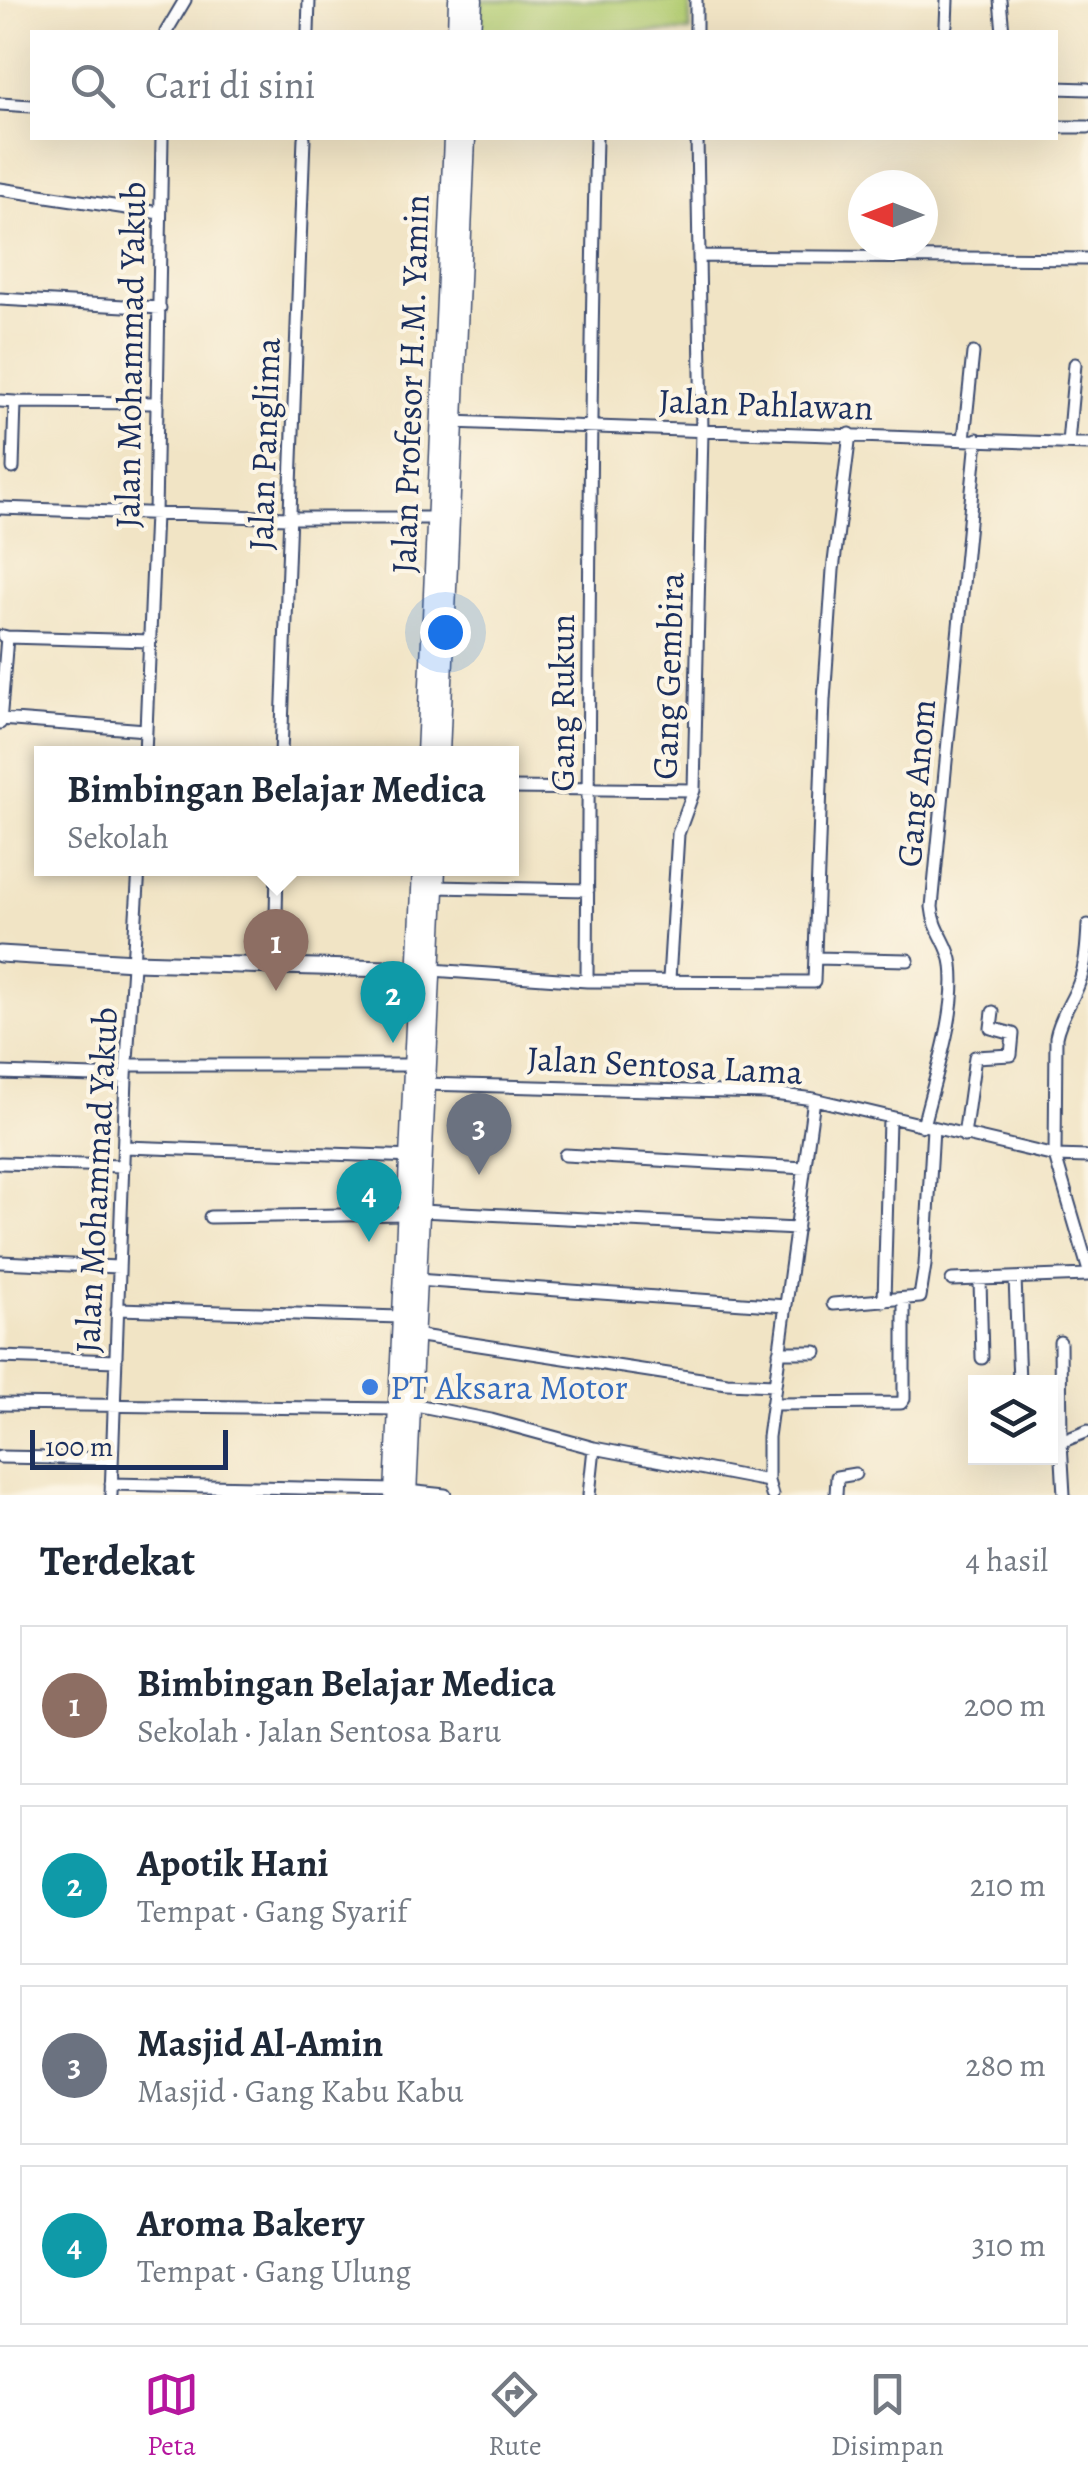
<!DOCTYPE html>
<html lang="id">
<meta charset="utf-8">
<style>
:root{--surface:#fff;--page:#f6f6f7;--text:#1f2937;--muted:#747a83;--line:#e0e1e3;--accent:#b5179e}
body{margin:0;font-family:Alegreya,serif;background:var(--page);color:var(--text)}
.controls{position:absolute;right:30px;bottom:30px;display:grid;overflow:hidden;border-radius:0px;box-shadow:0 10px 40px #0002}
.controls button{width:90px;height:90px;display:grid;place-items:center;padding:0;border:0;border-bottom:2px solid var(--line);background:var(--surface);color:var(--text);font:50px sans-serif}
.compass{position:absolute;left:848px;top:170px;width:90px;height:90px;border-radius:50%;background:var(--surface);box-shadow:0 10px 40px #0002;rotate:270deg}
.scale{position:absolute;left:30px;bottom:25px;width:198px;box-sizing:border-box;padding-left:10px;border:5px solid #1b2f5e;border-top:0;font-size:28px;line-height:35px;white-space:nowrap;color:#1b2f5e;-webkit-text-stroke:8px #fcf5e5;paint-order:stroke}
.you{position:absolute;left:445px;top:632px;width:35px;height:35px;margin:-25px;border:8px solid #fff;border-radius:50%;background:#1a73e8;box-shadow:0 0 0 15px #1a73e833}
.badge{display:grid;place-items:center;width:65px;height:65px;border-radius:50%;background:var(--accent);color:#fff;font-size:32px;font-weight:700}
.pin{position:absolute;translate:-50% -82px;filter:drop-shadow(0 2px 5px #0008)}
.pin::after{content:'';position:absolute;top:52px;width:35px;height:30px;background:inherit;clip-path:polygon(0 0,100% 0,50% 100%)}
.popup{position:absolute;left:34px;top:746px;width:485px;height:130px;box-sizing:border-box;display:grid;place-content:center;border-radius:0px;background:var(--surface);filter:drop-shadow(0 2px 8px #0005);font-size:32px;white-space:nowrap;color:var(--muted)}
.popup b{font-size:38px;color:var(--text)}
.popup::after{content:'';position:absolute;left:50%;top:100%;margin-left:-20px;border:20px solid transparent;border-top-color:var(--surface)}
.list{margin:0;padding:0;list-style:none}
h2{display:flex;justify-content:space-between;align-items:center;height:130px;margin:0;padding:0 40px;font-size:42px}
h2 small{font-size:32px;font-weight:400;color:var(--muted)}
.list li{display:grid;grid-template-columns:65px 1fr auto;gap:30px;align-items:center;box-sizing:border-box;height:160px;margin:0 20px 20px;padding:0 20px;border:2px solid var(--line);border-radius:0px}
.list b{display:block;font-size:38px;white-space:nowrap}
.list p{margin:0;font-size:32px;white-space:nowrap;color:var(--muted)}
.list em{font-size:32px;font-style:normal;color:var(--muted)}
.icon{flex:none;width:55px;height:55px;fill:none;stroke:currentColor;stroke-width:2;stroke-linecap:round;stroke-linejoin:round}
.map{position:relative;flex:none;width:1088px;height:1495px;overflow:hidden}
.search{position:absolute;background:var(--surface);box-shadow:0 10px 40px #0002;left:30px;right:30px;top:30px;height:110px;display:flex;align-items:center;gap:25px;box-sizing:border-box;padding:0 35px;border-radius:0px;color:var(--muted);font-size:38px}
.sheet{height:850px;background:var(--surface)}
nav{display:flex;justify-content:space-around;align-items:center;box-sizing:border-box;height:140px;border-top:2px solid var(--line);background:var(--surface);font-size:28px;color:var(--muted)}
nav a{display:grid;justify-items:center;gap:5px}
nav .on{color:var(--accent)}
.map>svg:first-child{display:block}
.green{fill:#b4cd73;stroke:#687e68;stroke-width:2.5}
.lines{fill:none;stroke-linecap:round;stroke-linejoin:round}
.street-casing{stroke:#3b4a6d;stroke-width:15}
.secondary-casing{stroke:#3b4a6d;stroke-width:19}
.primary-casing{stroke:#3b4a6d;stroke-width:21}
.street{stroke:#fff;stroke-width:11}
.secondary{stroke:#fff;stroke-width:15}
.primary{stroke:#fff;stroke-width:18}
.shop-dot{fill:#3f7fe0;stroke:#fcf5e5;stroke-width:4}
.labels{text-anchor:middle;stroke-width:8;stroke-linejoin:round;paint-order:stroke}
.street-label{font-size:35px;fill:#1b2f5e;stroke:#fcf5e5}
.shop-label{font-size:35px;fill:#366cbe;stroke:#fcf5e5;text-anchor:start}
</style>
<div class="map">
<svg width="1088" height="1495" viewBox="0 0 1088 1495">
<rect width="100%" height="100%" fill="#fcf5e5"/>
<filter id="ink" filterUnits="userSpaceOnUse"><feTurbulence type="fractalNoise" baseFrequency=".01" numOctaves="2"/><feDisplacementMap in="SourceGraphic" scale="20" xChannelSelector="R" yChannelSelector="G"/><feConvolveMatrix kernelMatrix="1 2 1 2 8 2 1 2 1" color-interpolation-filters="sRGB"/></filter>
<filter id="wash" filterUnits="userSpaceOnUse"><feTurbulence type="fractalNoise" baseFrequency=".0048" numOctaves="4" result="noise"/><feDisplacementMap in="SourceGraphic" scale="40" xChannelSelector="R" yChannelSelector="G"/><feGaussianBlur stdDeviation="2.25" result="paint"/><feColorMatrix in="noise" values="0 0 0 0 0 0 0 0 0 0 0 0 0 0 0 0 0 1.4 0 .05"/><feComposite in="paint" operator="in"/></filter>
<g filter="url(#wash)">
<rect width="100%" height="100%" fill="#f1e4c5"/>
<path class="green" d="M481,0H690V32H480Z"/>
</g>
<g filter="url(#ink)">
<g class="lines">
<defs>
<path id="street" d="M696,0V32
M1000,0L1003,32
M946,25L947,0
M166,32L185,0
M308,32L309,0
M1056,88L1088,89
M0,104L32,106
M1056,127H1088
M0,189L160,213
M700,256L1088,259
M0,299L160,308
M0,401L15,402
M451,422L1088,444
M964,439L973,353
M1068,443L1075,364
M13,468L15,402L157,403
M0,508L288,518H437
M7,637L150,641
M0,719L146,730
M0,723L7,637L3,636
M145,754L155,514L162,138
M281,754L304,138
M511,788L694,790
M435,887L588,890
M1088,925C1087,944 1086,964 1079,983C1072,1002 1060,1016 1056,1037L1055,1156L1088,1268
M815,958L908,960
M275,964L277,868
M432,970L587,981L814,982L824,700L833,570L850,434
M669,979L678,834L694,790L702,431L697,138
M587,981C589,699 589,419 596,138
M127,1065H414
M0,1073L126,1077
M423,1084L765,1093L814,1099L1055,1156L1088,1157
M923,1126C934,1079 958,1013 952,965C950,944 934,932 932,907L977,439
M964,1136L975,1057L1011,1055L1013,1034L991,1028L993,1012
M125,1147L416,1157
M565,1155L805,1168
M0,1163L124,1166
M420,1211L797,1229
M210,1217L407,1214
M0,1262L119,1267
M1015,1278L1019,1382
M416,1280L786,1306
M952,1280L1088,1275
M980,1280L982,1358
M884,1301L889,1119
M833,1304L920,1297L925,1265L933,1128
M117,1309L401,1317
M414,1335L727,1383L774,1385
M1060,1342L1061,1442
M779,1352H816
M0,1357L116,1361
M0,1404L398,1409
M411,1404L491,1420L594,1448L768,1481
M772,1404L901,1403L904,1399V1300
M0,1457L112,1459
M111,1484L394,1490
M407,1491L445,1495
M111,1495L126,1077L139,868
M589,1495L594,1448
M772,1495L768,1481V1437L814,1099
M836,1495L837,1477L855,1474
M1064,1495L1061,1442L1088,1431"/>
<path id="secondary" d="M0,954L134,962L426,970"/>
<path id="primary" d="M457,32L458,0
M471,32L473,0
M426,754L453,138
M440,754L466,138
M394,1495L422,868
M407,1495L436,868"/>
</defs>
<use href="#street" class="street-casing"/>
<use href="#secondary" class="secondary-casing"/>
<use href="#primary" class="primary-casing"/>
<use href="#street" class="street"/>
<use href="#secondary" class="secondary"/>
<use href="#primary" class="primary"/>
</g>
</g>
<circle class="shop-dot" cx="370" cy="1387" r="10"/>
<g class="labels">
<g class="street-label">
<text transform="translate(130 355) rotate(-89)" y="12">Jalan Mohammad Yakub</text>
<text transform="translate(410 384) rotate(-88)" y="12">Jalan Profesor H.M. Yamin</text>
<text transform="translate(766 404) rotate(2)" y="12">Jalan Pahlawan</text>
<text transform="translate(264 444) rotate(-88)" y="12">Jalan Panglima</text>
<text transform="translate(668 676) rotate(-88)" y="12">Gang Gembira</text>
<text transform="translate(562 703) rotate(-90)" y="12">Gang Rukun</text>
<text transform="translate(916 783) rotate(-85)" y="12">Gang Anom</text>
<text transform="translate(665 1065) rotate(3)" y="12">Jalan Sentosa Lama</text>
<text transform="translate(96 1180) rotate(-87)" y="12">Jalan Mohammad Yakub</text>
</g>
<g class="shop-label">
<text x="390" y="1399">PT Aksara Motor</text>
</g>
</g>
</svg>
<div class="controls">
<button><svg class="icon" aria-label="layers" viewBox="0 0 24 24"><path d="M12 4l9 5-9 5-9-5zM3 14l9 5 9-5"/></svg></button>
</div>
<svg class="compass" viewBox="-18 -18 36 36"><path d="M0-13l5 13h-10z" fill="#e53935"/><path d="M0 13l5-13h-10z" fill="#747a83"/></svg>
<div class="scale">100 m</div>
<div class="you"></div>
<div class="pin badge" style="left:276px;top:991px;background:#8d6e63">1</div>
<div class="popup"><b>Bimbingan Belajar Medica</b>Sekolah</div>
<div class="pin badge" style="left:393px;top:1043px;background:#0f9aa8">2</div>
<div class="pin badge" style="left:479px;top:1175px;background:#6b7280">3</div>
<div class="pin badge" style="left:369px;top:1242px;background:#0f9aa8">4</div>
<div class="search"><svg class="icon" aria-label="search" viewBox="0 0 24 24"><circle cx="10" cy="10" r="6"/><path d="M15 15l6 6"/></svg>Cari di sini</div>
</div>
<section class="sheet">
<h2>Terdekat<small>4 hasil</small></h2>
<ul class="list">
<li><span class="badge" style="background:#8d6e63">1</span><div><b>Bimbingan Belajar Medica</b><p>Sekolah · Jalan Sentosa Baru</p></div><em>200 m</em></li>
<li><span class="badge" style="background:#0f9aa8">2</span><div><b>Apotik Hani</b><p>Tempat · Gang Syarif</p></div><em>210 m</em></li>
<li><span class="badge" style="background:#6b7280">3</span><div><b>Masjid Al-Amin</b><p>Masjid · Gang Kabu Kabu</p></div><em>280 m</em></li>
<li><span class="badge" style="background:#0f9aa8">4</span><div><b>Aroma Bakery</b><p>Tempat · Gang Ulung</p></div><em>310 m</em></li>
</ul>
</section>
<nav>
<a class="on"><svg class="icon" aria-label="map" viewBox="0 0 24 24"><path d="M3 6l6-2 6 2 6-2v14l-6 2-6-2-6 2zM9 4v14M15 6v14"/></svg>Peta</a>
<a><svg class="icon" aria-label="directions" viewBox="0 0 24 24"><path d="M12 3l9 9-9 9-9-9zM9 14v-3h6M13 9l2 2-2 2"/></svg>Rute</a>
<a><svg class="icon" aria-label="saved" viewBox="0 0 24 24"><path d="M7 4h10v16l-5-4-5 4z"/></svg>Disimpan</a>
</nav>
